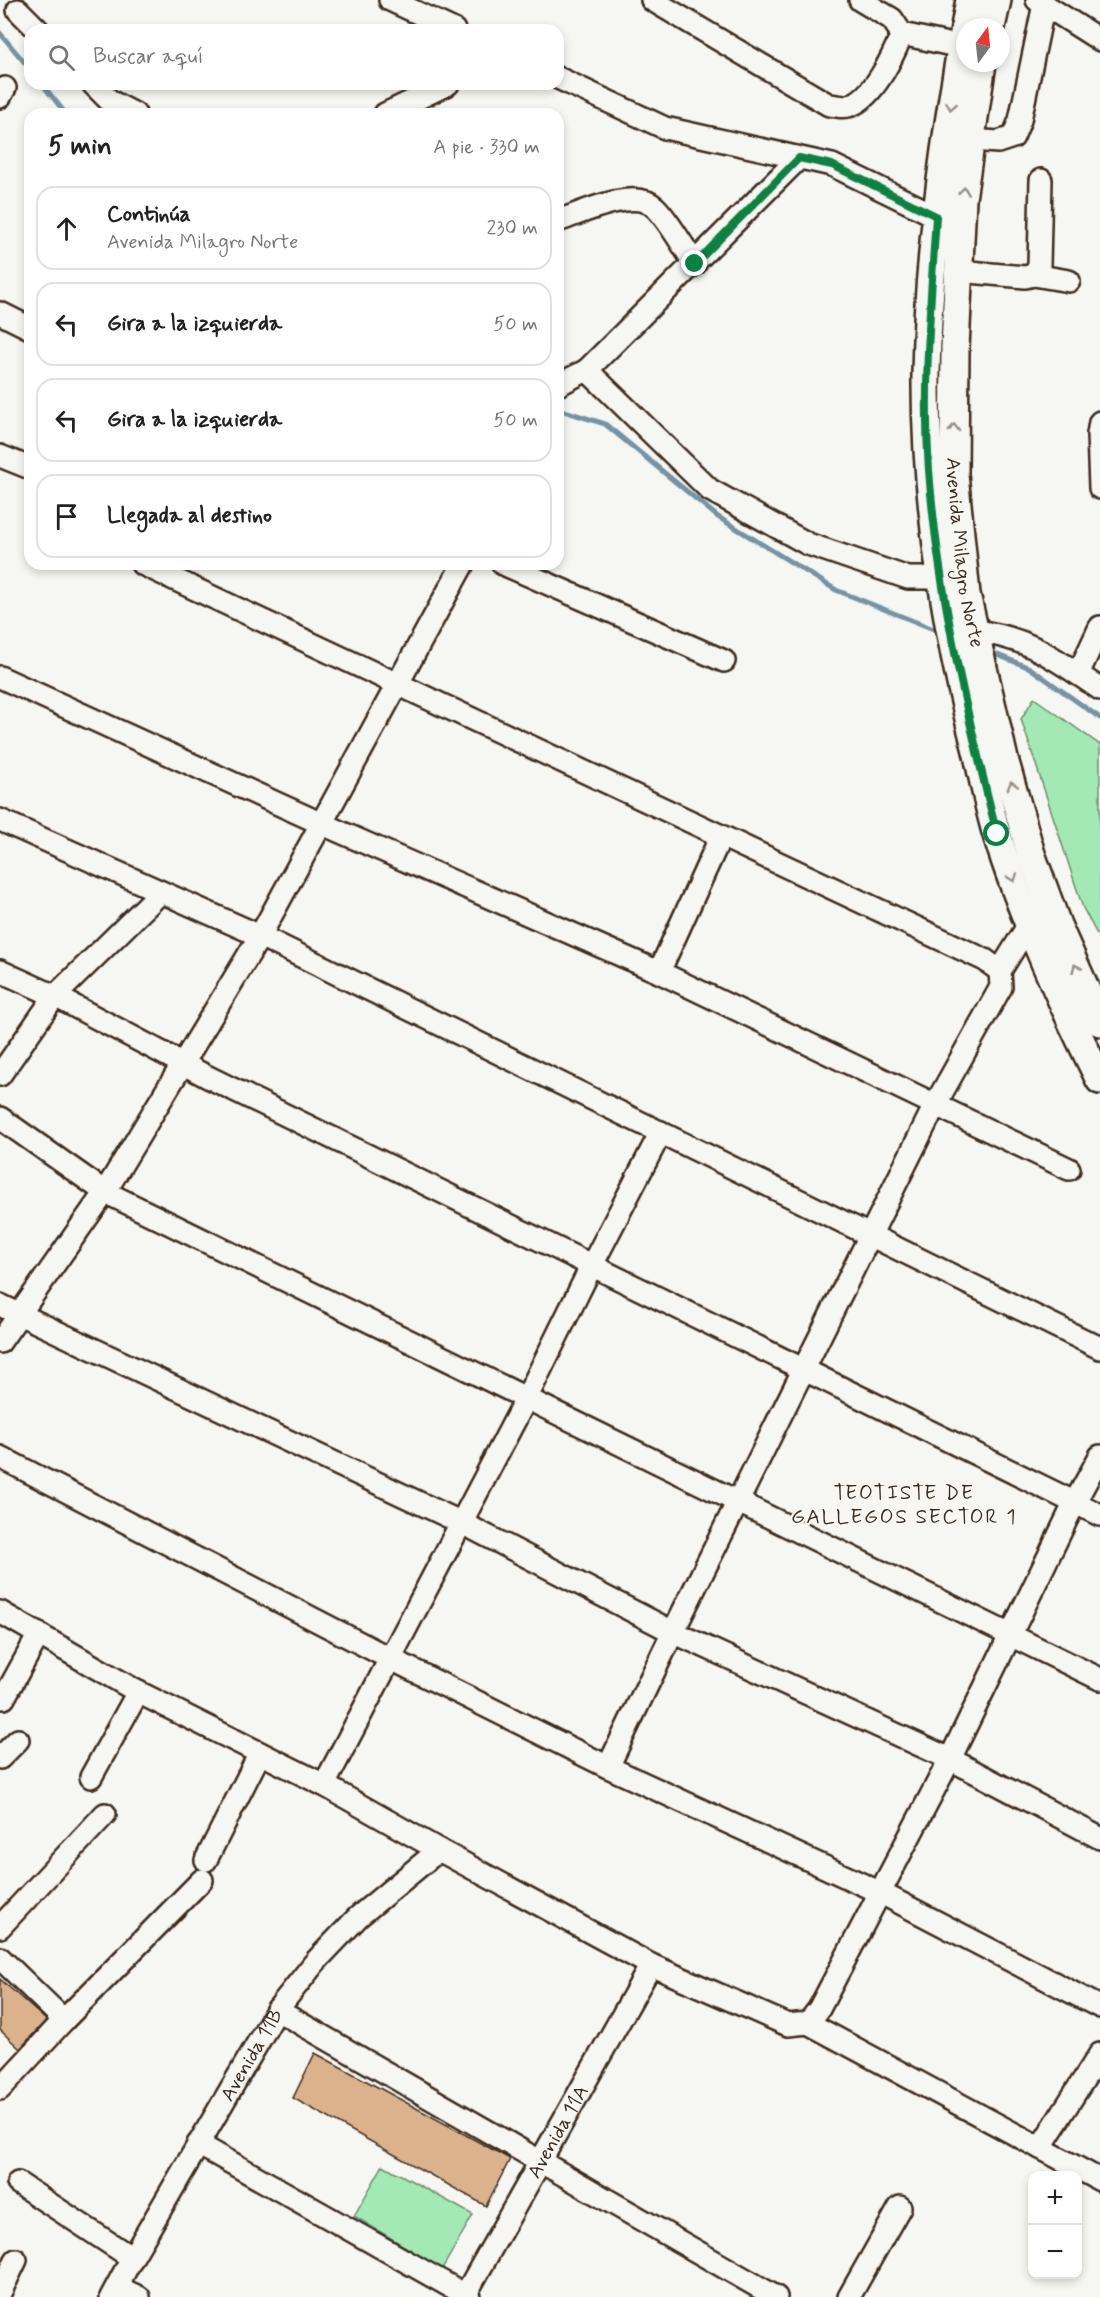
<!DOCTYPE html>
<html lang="es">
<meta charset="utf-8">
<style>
:root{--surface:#fff;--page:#f2f2f2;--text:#222;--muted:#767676;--line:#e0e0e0}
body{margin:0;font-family:Mynerve,sans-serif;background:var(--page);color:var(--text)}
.controls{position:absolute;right:18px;bottom:18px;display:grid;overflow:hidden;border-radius:12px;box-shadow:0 3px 9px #0003}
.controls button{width:54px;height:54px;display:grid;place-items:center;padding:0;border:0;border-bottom:2px solid var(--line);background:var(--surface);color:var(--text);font:30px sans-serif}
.compass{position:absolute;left:956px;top:18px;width:54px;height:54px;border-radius:50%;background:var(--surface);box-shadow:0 3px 9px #0003;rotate:15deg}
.stop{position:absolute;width:18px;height:18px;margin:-14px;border:4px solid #0b8043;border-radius:50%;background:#fff}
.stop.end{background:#0b8043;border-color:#fff;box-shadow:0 2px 6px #0008}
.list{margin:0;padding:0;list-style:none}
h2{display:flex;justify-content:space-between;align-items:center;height:78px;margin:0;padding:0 24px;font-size:26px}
h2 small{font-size:20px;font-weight:400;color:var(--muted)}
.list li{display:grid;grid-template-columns:39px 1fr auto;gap:18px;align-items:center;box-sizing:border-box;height:84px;margin:0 12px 12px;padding:0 12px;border:2px solid var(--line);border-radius:18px}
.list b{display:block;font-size:22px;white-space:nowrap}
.list p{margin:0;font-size:20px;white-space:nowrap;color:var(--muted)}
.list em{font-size:20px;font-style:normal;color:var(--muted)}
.icon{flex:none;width:33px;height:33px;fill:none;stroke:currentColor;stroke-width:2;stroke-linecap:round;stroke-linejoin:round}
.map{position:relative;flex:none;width:1100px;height:2297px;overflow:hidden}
.search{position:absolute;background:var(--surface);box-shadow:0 3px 9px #0003;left:24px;top:24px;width:540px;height:66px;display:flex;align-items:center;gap:15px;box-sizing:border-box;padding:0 21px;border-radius:18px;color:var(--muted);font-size:22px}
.panel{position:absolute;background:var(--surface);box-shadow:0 3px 9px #0003;left:24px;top:108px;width:540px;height:462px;border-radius:18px}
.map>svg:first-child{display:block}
.green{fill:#a3e9b5;stroke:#6f8a6a;stroke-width:1.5}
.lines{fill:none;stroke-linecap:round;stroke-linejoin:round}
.stream{stroke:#7693a5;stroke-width:5}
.building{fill:#dcb28c;stroke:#3b2a1e;stroke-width:1.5}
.minor-casing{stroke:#3b2a1e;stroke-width:26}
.major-casing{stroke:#3b2a1e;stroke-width:32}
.minor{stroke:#f6f6f2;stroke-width:21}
.major{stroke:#f6f6f2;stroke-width:27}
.oneway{stroke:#989088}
.route{stroke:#0b8043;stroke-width:8}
.labels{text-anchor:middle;stroke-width:4.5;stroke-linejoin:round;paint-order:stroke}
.street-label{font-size:20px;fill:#3b2a1e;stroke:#f6f6f2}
.neighbourhood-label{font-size:21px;letter-spacing:1.5px;fill:#3b2a1e;stroke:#f6f6f2}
</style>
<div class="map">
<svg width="1100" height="2297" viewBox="0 0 1100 2297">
<rect width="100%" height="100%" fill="#f6f6f2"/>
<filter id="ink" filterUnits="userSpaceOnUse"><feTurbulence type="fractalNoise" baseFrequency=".0167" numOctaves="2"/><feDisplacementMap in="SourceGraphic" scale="12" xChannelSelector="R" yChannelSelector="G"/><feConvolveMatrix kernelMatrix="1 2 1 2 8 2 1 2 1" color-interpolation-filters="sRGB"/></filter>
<g filter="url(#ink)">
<path class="green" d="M1034,698L1100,745V940L1083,908L1021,719Z
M383,2165L473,2215L442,2269L354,2216Z"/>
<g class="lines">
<path class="stream" d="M0,33L30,69
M42,84L66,114
M558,409L605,424L718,517L836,590L941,632
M990,652L1030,668L1100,718"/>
</g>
<path class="building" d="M0,1979L46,2020L20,2049L0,2030Z
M315,2053L510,2159L486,2206L293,2098Z"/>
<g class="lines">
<defs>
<g id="minor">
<path d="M390,0L454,30"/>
<path d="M652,0L829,105C835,105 843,108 848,106C873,100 893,56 902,34"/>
<path d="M860,0L892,19L902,34L961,47"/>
<path d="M1037,0L1100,40"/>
<path d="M18,10L38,30"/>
<path d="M558,78L665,128L832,165L936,216L950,221"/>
<path d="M93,84L110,101L135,114"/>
<path d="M0,97L5,88"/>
<path d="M385,114L448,84"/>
<path d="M971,140L998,142L1013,137L1020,120L1044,4"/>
<path d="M799,158L587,370L710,490L808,544L908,578H941"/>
<path d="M558,221C581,213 635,187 655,207C668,219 684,248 695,264"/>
<path d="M958,271L1025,277L1034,275L1069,281"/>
<path d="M1034,275L1039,266L1041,180"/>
<path d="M0,313L30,328"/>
<path d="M558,385L587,370"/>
<path d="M1100,422L1098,434L1100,488"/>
<path d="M0,456L30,468"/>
<path d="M142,564L985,960L1000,971"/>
<path d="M503,564L724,661"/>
<path d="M974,631C1029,637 1057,660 1100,689"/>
<path d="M1078,674L1100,627"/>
<path d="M0,677L320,823L659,972L1069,1169"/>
<path d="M0,820L260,936L1100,1348"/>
<path d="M0,971L55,996L206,1076L1100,1515"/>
<path d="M659,972L721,836"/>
<path d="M0,1075L55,996L161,892"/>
<path d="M0,1118L105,1192L1100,1679"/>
<path d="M0,1305L462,1523L673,1632L950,1759L1100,1838"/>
<path d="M0,1342L105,1192L260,936L463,564"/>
<path d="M0,1457L389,1658L608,1767L881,1893L1100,2007"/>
<path d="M0,1612L138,1692L324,1785L439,1850L651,1965L788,2025L808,2023L1100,2180"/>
<path d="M4,1698L39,1634"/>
<path d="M0,1758L18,1740"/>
<path d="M608,1767L673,1632L935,1105L1001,987L1000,971L1029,924"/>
<path d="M91,1777L138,1692"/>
<path d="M324,1785L527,1397L592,1265L661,1132"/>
<path d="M206,1860L260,1753"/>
<path d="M0,1927L105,1814"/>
<path d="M0,1958L64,2020"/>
<path d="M277,2010L776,2297"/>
<path d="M808,2023L819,2009L950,1759L1075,1502L1100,1456"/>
<path d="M0,2089L64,2020L202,1880"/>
<path d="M198,2144L469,2297"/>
<path d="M1040,2148L1100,2054"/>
<path d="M18,2183L132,2258"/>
<path d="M117,2287L139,2297"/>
<path d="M0,2293L16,2260"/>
<path id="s1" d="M111,2297L132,2258L277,2010L316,1961L358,1917L439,1850"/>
<path id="s2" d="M464,2297L651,1965"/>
<path d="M849,2297L900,2207"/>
</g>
<g id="major">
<path d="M965,27L970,0"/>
<path d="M991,27L997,0"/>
<path d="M965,28C944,142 928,257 926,374C925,502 946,631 978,755C984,782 989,809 997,835C1023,919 1061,1002 1100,1080"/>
<path id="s3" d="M982,63L962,199L955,348L954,474L966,594L1004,759L1031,854L1057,925L1100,1022"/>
</g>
</defs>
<use href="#minor" class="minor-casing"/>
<use href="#major" class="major-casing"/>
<use href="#minor" class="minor"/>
<use href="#major" class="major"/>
</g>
<defs><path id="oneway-chevron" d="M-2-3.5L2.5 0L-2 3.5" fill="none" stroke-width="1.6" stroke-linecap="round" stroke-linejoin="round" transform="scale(1.5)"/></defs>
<g class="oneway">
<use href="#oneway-chevron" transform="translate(951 106) rotate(100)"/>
<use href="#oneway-chevron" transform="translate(964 191) rotate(-82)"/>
<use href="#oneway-chevron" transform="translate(954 428) rotate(-90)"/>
<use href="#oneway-chevron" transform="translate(1012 785) rotate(-106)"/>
<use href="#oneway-chevron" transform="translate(1013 878) rotate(70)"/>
<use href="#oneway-chevron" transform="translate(1076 968) rotate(-114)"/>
</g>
</g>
<g class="lines" filter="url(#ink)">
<path class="route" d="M695,264L799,158L832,165L936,216C931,300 923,385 929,470C938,594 967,714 997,834"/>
</g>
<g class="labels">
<g class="street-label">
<text dy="7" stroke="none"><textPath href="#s3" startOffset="492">Avenida Milagro Norte</textPath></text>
<text dy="7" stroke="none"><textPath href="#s1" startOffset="280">Avenida 11B</textPath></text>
<text dy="7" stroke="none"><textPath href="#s2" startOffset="190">Avenida 11A</textPath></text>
</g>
<g class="neighbourhood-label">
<text x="904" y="1499">TEOTISTE DE<tspan x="904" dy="24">GALLEGOS SECTOR 1</tspan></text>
</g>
</g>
</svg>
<div class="controls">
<button>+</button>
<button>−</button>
</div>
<svg class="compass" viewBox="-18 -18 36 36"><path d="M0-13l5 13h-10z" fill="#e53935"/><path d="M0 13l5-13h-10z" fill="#767676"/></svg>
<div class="stop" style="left:997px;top:834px"></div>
<div class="stop end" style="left:695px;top:264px"></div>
<div class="search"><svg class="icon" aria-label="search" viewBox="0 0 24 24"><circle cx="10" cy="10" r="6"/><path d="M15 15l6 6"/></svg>Buscar aquí</div>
<section class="panel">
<h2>5 min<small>A pie · 330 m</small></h2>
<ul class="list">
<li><svg class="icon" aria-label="ahead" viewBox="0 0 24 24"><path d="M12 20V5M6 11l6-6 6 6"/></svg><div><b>Continúa</b><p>Avenida Milagro Norte</p></div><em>230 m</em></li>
<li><svg class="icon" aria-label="left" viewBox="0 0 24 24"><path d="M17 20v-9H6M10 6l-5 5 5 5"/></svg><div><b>Gira a la izquierda</b></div><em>50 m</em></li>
<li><svg class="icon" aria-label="left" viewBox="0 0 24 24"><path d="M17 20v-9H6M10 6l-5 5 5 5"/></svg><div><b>Gira a la izquierda</b></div><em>50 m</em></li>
<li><svg class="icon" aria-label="arrive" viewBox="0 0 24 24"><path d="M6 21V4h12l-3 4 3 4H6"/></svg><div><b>Llegada al destino</b></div></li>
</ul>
</section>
</div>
